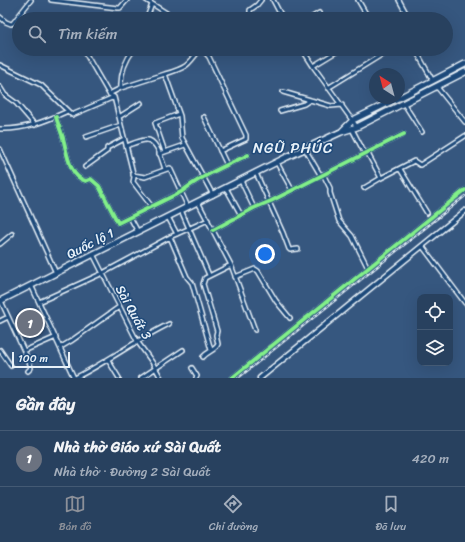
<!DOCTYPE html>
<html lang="vi">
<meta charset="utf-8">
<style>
:root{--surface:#28415f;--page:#344c68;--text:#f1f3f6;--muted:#a5afbd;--line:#445a74;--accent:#8c9099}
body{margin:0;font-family:Sriracha,sans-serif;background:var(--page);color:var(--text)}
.controls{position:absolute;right:12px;bottom:12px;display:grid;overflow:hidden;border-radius:8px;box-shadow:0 4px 16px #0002}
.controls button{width:36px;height:36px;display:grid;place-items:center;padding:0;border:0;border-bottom:1px solid var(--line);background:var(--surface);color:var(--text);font:20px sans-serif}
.compass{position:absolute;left:369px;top:68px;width:36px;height:36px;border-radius:50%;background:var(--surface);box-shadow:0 4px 16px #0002;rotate:324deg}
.scale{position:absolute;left:12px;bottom:10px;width:58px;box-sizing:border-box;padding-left:4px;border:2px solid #e8f1f8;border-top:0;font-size:11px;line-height:14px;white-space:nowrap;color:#e8f1f8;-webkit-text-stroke:3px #1f4a7a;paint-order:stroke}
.you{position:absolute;left:265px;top:254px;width:14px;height:14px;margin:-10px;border:3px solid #fff;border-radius:50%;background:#1a73e8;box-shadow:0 0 0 6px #1a73e833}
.badge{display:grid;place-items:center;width:26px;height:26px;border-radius:50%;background:var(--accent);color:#fff;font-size:13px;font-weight:700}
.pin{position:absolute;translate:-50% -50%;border:2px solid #fff;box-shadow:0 1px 4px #0006}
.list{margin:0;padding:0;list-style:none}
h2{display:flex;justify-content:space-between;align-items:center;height:52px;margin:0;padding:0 16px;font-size:17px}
h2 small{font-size:13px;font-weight:400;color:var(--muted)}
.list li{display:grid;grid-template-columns:26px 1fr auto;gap:12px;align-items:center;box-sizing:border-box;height:56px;padding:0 16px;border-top:1px solid var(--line)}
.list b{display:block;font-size:15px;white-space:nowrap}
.list p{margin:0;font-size:13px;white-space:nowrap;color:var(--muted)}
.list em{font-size:13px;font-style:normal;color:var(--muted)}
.icon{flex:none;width:22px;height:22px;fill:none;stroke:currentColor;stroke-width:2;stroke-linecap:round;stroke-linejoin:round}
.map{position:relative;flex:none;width:465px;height:378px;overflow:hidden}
.search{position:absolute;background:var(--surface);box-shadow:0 4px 16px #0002;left:12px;right:12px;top:12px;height:44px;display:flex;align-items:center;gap:10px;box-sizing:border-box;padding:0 14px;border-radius:22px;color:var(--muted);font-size:15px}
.sheet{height:108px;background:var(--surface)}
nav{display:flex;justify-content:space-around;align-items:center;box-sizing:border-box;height:56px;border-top:1px solid var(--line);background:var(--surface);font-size:11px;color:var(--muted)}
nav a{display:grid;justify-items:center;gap:2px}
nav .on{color:var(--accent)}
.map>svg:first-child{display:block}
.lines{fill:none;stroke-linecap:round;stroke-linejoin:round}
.minor-casing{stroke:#e8f1f8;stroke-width:6}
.tertiary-casing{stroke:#e8f1f8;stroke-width:7}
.trunk-casing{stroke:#e8f1f8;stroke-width:8}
.minor{stroke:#1f4a7a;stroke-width:3}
.tertiary{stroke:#1f4a7a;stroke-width:4}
.trunk{stroke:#1f4a7a;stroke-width:5}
.rail-casing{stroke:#e8f1f8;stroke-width:2.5}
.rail{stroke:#1f4a7a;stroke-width:1;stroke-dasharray:3;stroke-linecap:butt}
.cycleway-casing{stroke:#1f4a7a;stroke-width:6}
.cycleway{stroke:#82f089;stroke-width:4}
.labels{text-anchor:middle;stroke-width:3;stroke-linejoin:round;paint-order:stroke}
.street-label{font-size:13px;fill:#e8f1f8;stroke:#1f4a7a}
.quarter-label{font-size:15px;letter-spacing:1px;fill:#e8f1f8;stroke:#1f4a7a}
</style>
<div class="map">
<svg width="465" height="378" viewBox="0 0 465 378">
<rect width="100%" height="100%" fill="#36577f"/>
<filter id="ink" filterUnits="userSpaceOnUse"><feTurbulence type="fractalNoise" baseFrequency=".025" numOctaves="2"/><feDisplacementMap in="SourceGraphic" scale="8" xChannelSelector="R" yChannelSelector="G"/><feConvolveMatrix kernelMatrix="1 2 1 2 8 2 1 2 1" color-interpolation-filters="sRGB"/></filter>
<g filter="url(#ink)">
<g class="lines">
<defs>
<path id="minor" d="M51,0L118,8H120L127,0
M146,0L176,19
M273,0L283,19
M358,0L369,19
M399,0L406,13L402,19
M250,15L256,17L257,19
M0,17L6,22L11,24L13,23L31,0
M145,19L148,15L152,4
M246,19L250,15V10L257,5L261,0
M309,19L319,13
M83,49L109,94L114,97L134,177L133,182L152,207
M200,49C188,66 186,68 165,74L180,116L182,138L213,195
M202,49L209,57L246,135V139L220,151
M302,49L313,66L357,127
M415,49L433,81
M0,65L41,85L72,115L114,97
M313,66L341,49
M0,87L5,95L16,103L35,125
M437,87L465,122
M121,88C120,73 125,61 134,49
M328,88L391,49
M283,92L331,106L342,105
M109,94L121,88L165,74
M404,104L422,132
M280,111L304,104L310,100
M56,117C58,124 61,131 63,138C67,152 69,177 86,181L91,179L99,186L118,223L181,192C201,176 225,166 248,155
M119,117L141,103
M204,117L227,165
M0,129C24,130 46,121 68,111
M352,129L365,154
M86,137L121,125
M126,146C132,144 138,141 145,140C157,138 162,161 165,169
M0,149L56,273
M305,149L321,176
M165,152L155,123L179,114
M367,152L381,178
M159,154L185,145
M277,163L292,190
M85,167L107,151V148L124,139
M400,169L427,213
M256,173L283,233L289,249L290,250L298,249
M323,174L330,188V193L339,221L352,236L368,268
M133,175L145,177L170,168L188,207
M241,181L254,208
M226,188L241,215
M364,188L381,178L414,161L420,165L465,136
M198,202L231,265L255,330
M181,210L209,275
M130,217L138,232
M168,217L177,234
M213,230L254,208L271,201L404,134
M170,237L187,277L192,283L211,350
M0,244L12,234
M423,247L465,303
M93,254L137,341L152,362L161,378
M235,277L255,269L258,271L276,301L290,318
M31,285L74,378
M1,301L30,364L31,368L28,371
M39,302L103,273L170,237L208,220
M0,321L8,317
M61,347L71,341L119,307
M0,350L11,366
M24,351L56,337
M203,357C208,351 216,350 218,344L216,335L217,331L203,284L205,278L231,265
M108,360L119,378
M192,368L197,376L196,378
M75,378C107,362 136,340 169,324
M141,378L183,350
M232,378L465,190"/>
<path id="tertiary" d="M260,378L465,211"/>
<path id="trunk" d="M399,98L465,64
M342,131L353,120L398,98
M0,301L287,157L341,132L357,127L465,72"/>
</defs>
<use href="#minor" class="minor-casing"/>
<use href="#tertiary" class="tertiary-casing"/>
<use href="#trunk" class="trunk-casing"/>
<use href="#minor" class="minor"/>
<use href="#tertiary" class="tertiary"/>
<use href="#trunk" class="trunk"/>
<defs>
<path id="rail" d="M238,378L465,196"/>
</defs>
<use href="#rail" class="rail-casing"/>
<use href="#rail" class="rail"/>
<defs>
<path id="cycleway" d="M56,117C58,124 61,131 63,138C67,152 69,177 86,181L91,179L99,186L118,223L181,192C201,176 225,166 248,155
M213,230L254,208L271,201L404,134
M232,378L465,190"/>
</defs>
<use href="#cycleway" class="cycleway-casing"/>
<use href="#cycleway" class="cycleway"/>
</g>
</g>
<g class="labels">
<g class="street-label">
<text transform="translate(90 243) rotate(-27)" y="5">Quốc lộ 1</text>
<text transform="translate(134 312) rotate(61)" y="5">Sài Quất 3</text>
</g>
<g class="quarter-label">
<text x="293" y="153">NGŨ PHÚC</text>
</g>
</g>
</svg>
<div class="controls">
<button><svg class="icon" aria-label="locate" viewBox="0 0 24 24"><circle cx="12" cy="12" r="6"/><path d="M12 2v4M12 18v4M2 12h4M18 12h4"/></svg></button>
<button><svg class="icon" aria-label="layers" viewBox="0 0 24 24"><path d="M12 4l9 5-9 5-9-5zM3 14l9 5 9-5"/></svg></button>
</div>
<svg class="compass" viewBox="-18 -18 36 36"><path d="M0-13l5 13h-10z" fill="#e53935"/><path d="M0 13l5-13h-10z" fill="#a5afbd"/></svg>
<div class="scale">100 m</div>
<div class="you"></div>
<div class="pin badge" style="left:30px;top:323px;background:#6b7280">1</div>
<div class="search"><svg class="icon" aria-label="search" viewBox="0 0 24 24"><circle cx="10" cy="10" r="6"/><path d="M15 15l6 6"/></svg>Tìm kiếm</div>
</div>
<section class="sheet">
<h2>Gần đây<small></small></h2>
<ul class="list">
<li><span class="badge" style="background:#6b7280">1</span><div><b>Nhà thờ Giáo xứ Sài Quất</b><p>Nhà thờ · Đường 2 Sài Quất</p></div><em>420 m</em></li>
</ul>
</section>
<nav>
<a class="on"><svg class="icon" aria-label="map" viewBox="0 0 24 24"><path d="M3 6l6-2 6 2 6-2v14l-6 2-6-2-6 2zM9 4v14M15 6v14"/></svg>Bản đồ</a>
<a><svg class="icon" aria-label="directions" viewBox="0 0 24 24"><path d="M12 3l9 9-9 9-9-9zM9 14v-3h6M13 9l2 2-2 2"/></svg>Chỉ đường</a>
<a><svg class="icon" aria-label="saved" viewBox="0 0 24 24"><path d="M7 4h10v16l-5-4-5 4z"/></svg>Đã lưu</a>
</nav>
